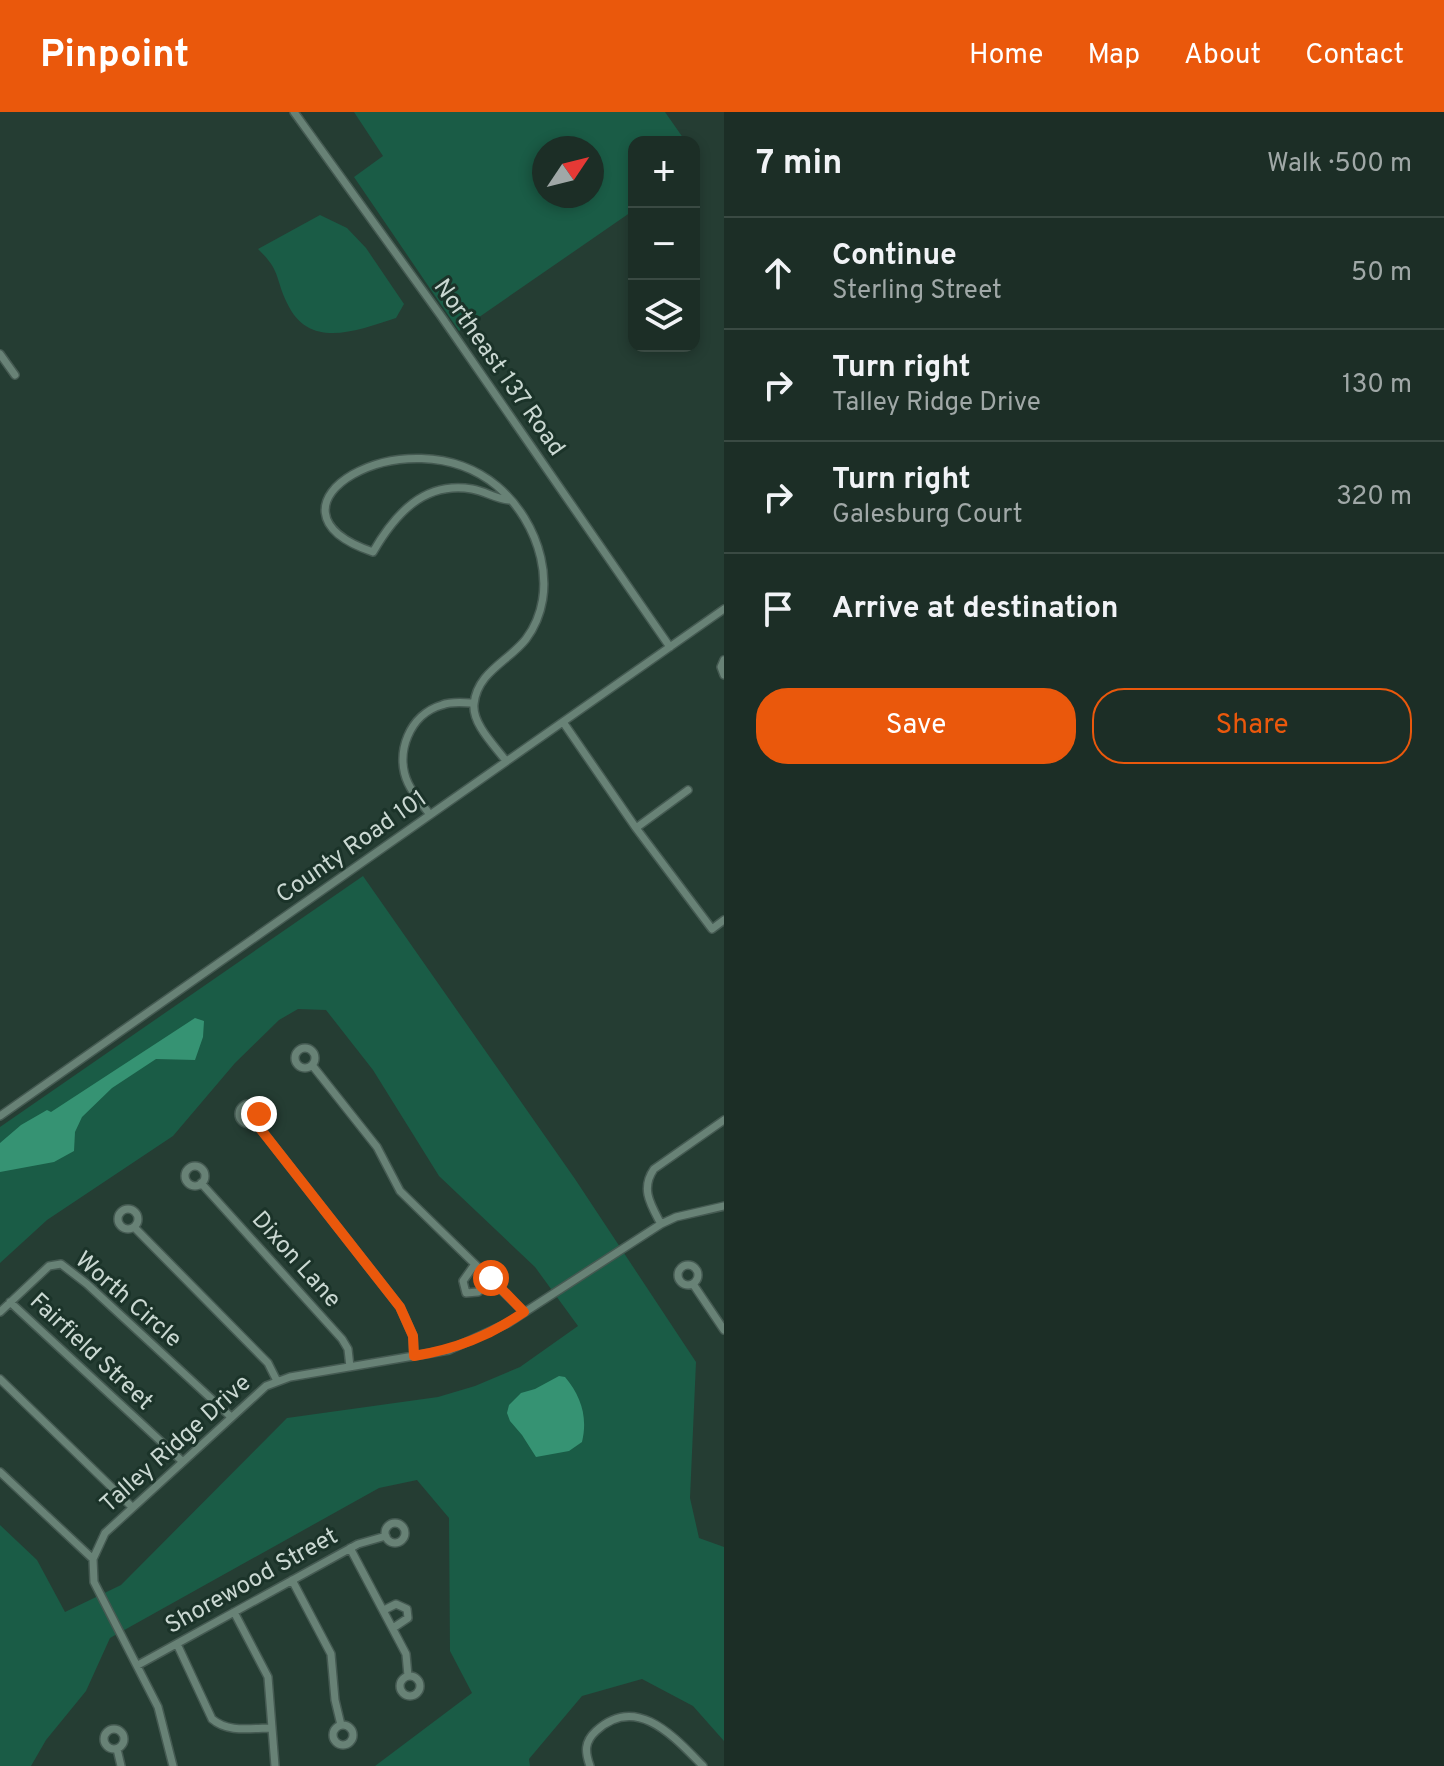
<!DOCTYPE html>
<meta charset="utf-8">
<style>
:root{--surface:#1c2e26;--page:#25362e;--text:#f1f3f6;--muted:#a0a8a7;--line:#3a4a43;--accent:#ea580c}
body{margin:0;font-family:Overpass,sans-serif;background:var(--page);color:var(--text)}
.controls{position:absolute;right:24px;top:24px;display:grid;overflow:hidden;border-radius:16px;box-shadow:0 4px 12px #0003}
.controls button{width:72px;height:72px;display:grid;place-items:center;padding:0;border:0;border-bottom:2px solid var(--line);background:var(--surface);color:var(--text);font:40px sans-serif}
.compass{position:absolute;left:532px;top:24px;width:72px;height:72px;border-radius:50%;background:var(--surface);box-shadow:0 4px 12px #0003;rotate:55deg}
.stop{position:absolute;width:24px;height:24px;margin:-18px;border:6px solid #ea580c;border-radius:50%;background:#fff}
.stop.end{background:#ea580c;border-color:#fff;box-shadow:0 2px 8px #0008}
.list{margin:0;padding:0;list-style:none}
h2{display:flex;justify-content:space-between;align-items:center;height:104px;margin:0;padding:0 32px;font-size:34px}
h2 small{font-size:26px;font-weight:400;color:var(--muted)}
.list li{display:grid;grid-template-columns:52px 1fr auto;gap:24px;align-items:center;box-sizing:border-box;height:112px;padding:0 32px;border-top:2px solid var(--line)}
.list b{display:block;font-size:30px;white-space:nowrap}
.list p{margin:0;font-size:26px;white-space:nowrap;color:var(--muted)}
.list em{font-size:26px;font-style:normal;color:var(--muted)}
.actions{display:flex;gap:16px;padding:24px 32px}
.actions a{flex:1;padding:18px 0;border:2px solid var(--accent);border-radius:32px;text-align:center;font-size:28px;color:var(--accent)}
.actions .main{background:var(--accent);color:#fff}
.icon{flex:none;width:44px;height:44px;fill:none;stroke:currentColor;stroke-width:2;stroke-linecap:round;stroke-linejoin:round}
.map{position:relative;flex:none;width:724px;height:1654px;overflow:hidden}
header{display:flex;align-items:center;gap:48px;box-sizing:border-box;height:112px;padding:0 40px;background:var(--accent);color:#fff}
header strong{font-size:38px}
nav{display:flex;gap:44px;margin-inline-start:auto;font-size:28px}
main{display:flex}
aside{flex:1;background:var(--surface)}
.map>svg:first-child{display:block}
.green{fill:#1a5c46;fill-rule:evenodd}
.water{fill:#369373}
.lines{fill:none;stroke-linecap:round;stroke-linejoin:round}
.minor-casing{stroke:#455a52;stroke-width:10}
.minor{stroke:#688276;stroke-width:7}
.route{stroke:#ea580c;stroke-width:10}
.labels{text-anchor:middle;stroke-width:6;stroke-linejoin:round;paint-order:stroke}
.street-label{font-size:24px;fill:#cad8d2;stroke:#1b3329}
</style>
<header>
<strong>Pinpoint</strong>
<nav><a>Home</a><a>Map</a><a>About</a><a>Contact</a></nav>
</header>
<main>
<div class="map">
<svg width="724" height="1654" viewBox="0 0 724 1654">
<rect width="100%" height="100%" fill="#253d33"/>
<path class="green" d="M354,0H665L686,30H634V98L459,219L354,65L383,44ZM592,36V84H544V36Z
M320,103L347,116L366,136L404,192L396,206C358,218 309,239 287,191C275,166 281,159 258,137Z
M363,764L575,1067L696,1250L690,1386L699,1426L724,1435V1629L693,1594L642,1567L582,1584L529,1647L530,1654H375L472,1581L450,1539L449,1406L417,1368L379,1376L110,1526L86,1579L46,1628L31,1654H0V1413L37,1448L65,1500L121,1473L287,1306L438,1285L475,1274L520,1255L578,1214L535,1155L439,1064L373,958L326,898L298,897L279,908L235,951L173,1024L47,1108L0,1151V1015Z"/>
<path class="water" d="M195,906L204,909L203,925L195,948L156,947L112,976L82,1005L75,1020L74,1039L54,1050L0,1060V1031L21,1013L47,998L51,1000Z
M559,1264L565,1265C581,1284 588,1305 582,1330L569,1339L536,1345L522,1323L510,1309L507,1301L509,1293L521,1281L535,1277Z"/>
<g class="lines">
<defs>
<path id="minor" d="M294,0L441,204L670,535
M0,242L15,263
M724,548L721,555L724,563
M563,610L636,716L712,817L724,808
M506,649C495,634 472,612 474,592C477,560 509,549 526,527C562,479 539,409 497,374C407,299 244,396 373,440C395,402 424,369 472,377C485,379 496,387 509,388
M430,703C423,693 413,682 408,671C394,641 410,602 442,593C452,589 463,591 474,591
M636,716L688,678
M295 946a10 10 0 1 1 20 0a10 10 0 1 1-20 0Z
M312,953L377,1035L400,1079L524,1200
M239 1002a10 10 0 1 1 20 0a10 10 0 1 1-20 0Z
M0,1004L724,497
M255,1010L400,1195L413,1224L414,1244
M185 1064a10 10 0 1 1 20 0a10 10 0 1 1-20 0Z
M201,1071L342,1227L348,1237L350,1255
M118 1107a10 10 0 1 1 20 0a10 10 0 1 1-20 0Z
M661,1112C651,1093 640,1077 654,1057L724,1008
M134,1115L268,1251L277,1269
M475,1152L463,1169L466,1181L478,1180L491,1166
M678 1163a10 10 0 1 1 20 0a10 10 0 1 1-20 0Z
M693,1172L724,1218
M10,1190L182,1349
M0,1200L49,1154L61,1152L87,1172L230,1304
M0,1267L132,1395
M0,1360L93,1447
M385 1421a10 10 0 1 1 20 0a10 10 0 1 1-20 0Z
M350,1436L406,1542L408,1564
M292,1468L331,1542L335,1588L341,1613
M384,1498L396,1492L407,1497L408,1506L393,1516
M234,1500L268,1565L275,1654
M177,1532L212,1607C228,1621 251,1616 271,1616
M138,1553L358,1432L386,1424
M400 1574a10 10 0 1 1 20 0a10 10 0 1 1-20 0Z
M333 1623a10 10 0 1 1 20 0a10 10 0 1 1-20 0Z
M104 1627a10 10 0 1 1 20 0a10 10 0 1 1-20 0Z
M117,1637L121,1654
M173,1654L158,1595L94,1470L93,1447L105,1421L266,1274L290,1265L449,1238L508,1211L661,1112L676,1105L724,1094
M590,1654C585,1640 584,1630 596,1619C637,1581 675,1626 703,1654"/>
</defs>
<use href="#minor" class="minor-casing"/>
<use href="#minor" class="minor"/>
</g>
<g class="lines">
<path class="route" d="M259,1002L255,1010L400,1195L413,1224L414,1244C456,1237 489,1224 524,1200L491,1166"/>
</g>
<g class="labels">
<g class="street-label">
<text transform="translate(500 255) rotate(55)" y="8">Northeast 137 Road</text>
<text transform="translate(351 734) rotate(-35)" y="8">County Road 101</text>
<text transform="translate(297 1147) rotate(48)" y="8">Dixon Lane</text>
<text transform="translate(129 1187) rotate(41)" y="8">Worth Circle</text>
<text transform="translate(92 1239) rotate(43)" y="8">Fairfield Street</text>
<text transform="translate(175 1331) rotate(-42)" y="8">Talley Ridge Drive</text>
<text transform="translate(251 1468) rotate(-29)" y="8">Shorewood Street</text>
</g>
</g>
</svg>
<div class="controls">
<button>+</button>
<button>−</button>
<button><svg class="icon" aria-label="layers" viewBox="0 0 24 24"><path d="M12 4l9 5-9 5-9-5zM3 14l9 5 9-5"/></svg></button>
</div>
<svg class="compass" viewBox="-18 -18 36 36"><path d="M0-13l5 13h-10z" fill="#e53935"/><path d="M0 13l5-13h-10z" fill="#a0a8a7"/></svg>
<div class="stop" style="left:491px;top:1166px"></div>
<div class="stop end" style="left:259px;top:1002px"></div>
</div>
<aside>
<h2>7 min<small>Walk · 500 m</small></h2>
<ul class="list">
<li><svg class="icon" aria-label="ahead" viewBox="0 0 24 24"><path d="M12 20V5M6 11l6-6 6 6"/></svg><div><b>Continue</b><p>Sterling Street</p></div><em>50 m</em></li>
<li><svg class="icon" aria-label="right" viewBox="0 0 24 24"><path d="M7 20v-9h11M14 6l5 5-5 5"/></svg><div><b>Turn right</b><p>Talley Ridge Drive</p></div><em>130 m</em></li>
<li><svg class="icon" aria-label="right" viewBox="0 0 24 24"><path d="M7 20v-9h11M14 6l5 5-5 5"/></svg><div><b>Turn right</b><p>Galesburg Court</p></div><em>320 m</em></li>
<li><svg class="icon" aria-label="arrive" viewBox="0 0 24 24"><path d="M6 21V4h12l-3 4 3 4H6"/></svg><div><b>Arrive at destination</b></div></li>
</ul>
<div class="actions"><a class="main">Save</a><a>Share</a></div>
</aside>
</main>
